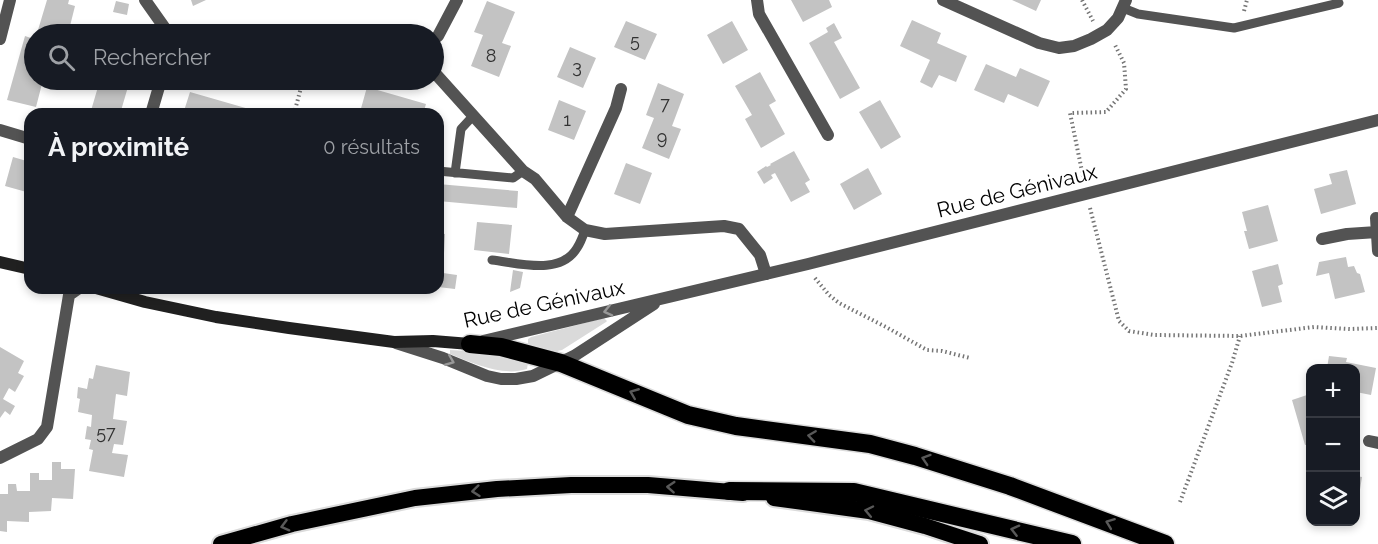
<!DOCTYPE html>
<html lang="fr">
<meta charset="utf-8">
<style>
:root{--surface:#171b24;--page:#20242c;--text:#f1f3f6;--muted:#9ea1a6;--line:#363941}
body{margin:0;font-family:Raleway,sans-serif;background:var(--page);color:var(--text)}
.controls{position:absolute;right:18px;bottom:18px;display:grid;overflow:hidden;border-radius:12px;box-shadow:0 3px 9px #0003}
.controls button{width:54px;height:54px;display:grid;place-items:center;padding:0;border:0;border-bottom:2px solid var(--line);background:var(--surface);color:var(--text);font:30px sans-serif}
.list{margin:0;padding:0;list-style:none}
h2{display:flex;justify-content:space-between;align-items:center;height:78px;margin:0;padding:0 24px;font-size:26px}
h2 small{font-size:20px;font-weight:400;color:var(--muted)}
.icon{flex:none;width:33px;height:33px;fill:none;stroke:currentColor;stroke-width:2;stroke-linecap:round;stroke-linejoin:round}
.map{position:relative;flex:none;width:1378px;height:544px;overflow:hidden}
.search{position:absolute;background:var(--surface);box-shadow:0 3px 9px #0003;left:24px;top:24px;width:420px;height:66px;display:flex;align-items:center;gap:15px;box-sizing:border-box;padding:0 21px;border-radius:33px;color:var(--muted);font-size:22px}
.panel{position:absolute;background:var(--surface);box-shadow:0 3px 9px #0003;left:24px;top:108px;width:420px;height:186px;border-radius:18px}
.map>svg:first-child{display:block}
.green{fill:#dadada}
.building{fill:#c3c3c3}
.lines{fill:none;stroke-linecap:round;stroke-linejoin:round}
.trunk-casing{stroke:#dbdbdb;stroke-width:20}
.motorway-casing{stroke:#dbdbdb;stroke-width:21}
.path{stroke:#757575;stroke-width:4;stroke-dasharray:1.5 3;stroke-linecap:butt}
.service{stroke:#535353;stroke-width:9}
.minor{stroke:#535353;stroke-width:12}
.tertiary{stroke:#535353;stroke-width:12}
.secondary{stroke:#202020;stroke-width:12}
.trunk{stroke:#000;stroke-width:16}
.motorway{stroke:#000;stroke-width:18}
.oneway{stroke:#989898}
.oneway2{stroke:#595959}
.labels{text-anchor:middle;stroke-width:5;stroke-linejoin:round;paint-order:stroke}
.number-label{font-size:18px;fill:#313131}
.street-label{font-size:21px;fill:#000;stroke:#fff}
</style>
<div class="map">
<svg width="1378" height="544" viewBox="0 0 1378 544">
<rect width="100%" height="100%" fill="#fff"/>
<path class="green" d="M604,318L607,321L606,322L562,350L553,352L530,346L528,344V339L531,337Z
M450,350L468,351L526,362L528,363L527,369C502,377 473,363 450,354Z"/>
<path class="building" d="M47,0H69L68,4L75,6L68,34H55L38,30Z
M191,0H206L193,6Z
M791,0H829L832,7L803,22Z
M1012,0H1041L1036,11Z
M116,1L129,4L127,15L113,12Z
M487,1L515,12L502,43L511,46L499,77L471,66L483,35L474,32Z
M912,20L941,33L937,43L967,56L956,82L939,75L932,88L920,82L930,60L900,46Z
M626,21L657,34L645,60L614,47Z
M732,21L748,50L723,64L707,35Z
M834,23L842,38L834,42L860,88L840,99L809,43L828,32L826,28Z
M25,36L34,39V80H43L36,107L7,100Z
M570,47L596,58L583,88L557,77Z
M986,64L1016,77L1020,68L1050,81L1038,107L1008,94L1004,103L974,90Z
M760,72L776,101L769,105L785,134L761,148L745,119L752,115L735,86Z
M100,80H130L120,114H90Z
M658,83L684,94L672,126L681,129L669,159L642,148L654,118L646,115Z
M367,87L426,104L423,114H355L356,111L360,112Z
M190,92L249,109L247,114H183Z
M559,100L586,111L574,140L548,130Z
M880,100L901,137L881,149L859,112Z
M794,151L810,180L805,183L810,192L791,202L775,173L771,175L773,178L764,184L757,172L766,166L767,167L771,165L770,164Z
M13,157L30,162V193L5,186Z
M626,163L652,173L640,204L614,194Z
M868,168L882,194L854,210L840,184Z
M1347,170L1356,204L1321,214L1314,189L1332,184L1329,174Z
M438,184L518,191L517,208L438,201Z
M1268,205L1278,241L1249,249L1244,231H1247L1242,212Z
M477,222L512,225L509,254L474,250Z
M438,233L445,234L443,273L457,275L455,289L438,287Z
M1346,257L1348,267L1354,266L1357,273L1360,274L1365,292L1335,299L1329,273L1316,276L1319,262Z
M1278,264L1283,284L1278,286L1282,302L1262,307L1252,271Z
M513,270L523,272L520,288L510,292Z
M0,347L24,361L18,373L24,376L15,392L9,388L3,399L15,406L10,415L5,411L0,418Z
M1329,356L1347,358L1346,362L1376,368L1371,395L1356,392V368H1327Z
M96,365L130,372L127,396L116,394L113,419L127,421L123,445L114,444L112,453L128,455L124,477L89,471L93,450L89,449L91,440L85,439L87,426L91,427L92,415L78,412L80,399L77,398L78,387L87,389L89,378L93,379Z
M1310,394V444L1305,445L1292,400Z
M52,462H61V469H75L73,499L52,498L51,511L29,512V522L7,521V532L0,531V494H8V484H16L17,491H30V473H39V480H52Z
M1356,476L1362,477L1358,502H1356Z"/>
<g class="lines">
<defs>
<path id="trunk" d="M774,498L869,511L925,526L980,544
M221,544L292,524L415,498L497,489L571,485H648L743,493"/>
<path id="motorway" d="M470,344L501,347L561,363L688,415L736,426L870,444L915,456L1010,486L1165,544
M729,491L854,492L1072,544"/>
</defs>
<use href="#trunk" class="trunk-casing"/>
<use href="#motorway" class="motorway-casing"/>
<path class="path" d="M1082,0L1093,21
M1244,11L1247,0
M294,114L303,80
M1084,181L1070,113L1106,112L1126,89L1124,63L1114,43
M1090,208L1119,321L1129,331L1154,335L1240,336L1314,327L1350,329L1378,328
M815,278L829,295L839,303L886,327L927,350L942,351L970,358
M1180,502L1232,363L1240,336"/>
<path class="service" d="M1123,8L1138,14L1234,28L1339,3
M438,171L513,178L523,171
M455,173L461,129L473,116
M492,260C519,263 560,276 577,248C581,242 583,236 585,230"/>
<path class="minor" d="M145,0L169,34
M757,0L759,14L828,135
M943,0L1039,43L1059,48L1074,46L1091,39L1107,30L1118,18L1126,0
M0,39L10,0
M434,39L438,36L457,0
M434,72L523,171L535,179L567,217L585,230L605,234L724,226L739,229L760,255L766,274
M151,114L161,80
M0,130L30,139
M567,217L616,108L621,89
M1376,218L1378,251
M1322,239L1347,234L1377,232
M1369,441L1378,443
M0,458L38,439L47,427L69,295L79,288"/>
<path class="tertiary" d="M483,341L808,264L1378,120
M396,343L443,358L487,376L501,379H516L533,376L574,356L654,304"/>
<path class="secondary" d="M0,262L30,269
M96,288L145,302L216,317L289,328L394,342L433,341L470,344"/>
<use href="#trunk" class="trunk"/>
<use href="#motorway" class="motorway"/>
</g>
<defs><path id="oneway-chevron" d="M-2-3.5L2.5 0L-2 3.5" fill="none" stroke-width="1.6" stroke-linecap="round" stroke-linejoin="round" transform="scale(1.5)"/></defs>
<g class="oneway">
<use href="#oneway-chevron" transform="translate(608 311) rotate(167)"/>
<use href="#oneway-chevron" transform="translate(450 361) rotate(22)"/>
</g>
<g class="oneway2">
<use href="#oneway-chevron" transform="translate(634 393) rotate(-158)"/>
<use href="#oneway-chevron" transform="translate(812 436) rotate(-172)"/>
<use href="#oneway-chevron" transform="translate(926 459) rotate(-162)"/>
<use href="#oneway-chevron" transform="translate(671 487) rotate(-176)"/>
<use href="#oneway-chevron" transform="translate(476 491) rotate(174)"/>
<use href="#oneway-chevron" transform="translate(869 511) rotate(-168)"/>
<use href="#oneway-chevron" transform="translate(1110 523) rotate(-159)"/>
<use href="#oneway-chevron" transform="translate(285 526) rotate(165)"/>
<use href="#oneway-chevron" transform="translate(1015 530) rotate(-166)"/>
</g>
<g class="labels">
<g class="number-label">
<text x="635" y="47">5</text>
<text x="491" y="62">8</text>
<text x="577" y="73">3</text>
<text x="665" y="110">7</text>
<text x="567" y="126">1</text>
<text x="662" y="144">9</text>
<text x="106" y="439">57</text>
</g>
<g class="street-label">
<text transform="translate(1017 191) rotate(-14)" y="7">Rue de Génivaux</text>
<text transform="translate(544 304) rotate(-12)" y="7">Rue de Génivaux</text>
</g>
</g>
</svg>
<div class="controls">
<button>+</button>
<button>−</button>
<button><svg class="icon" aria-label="layers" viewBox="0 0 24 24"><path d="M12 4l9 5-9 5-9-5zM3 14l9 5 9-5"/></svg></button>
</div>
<div class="search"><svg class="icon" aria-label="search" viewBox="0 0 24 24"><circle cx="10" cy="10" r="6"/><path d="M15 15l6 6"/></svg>Rechercher</div>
<section class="panel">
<h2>À proximité<small>0 résultats</small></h2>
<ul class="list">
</ul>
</section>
</div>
